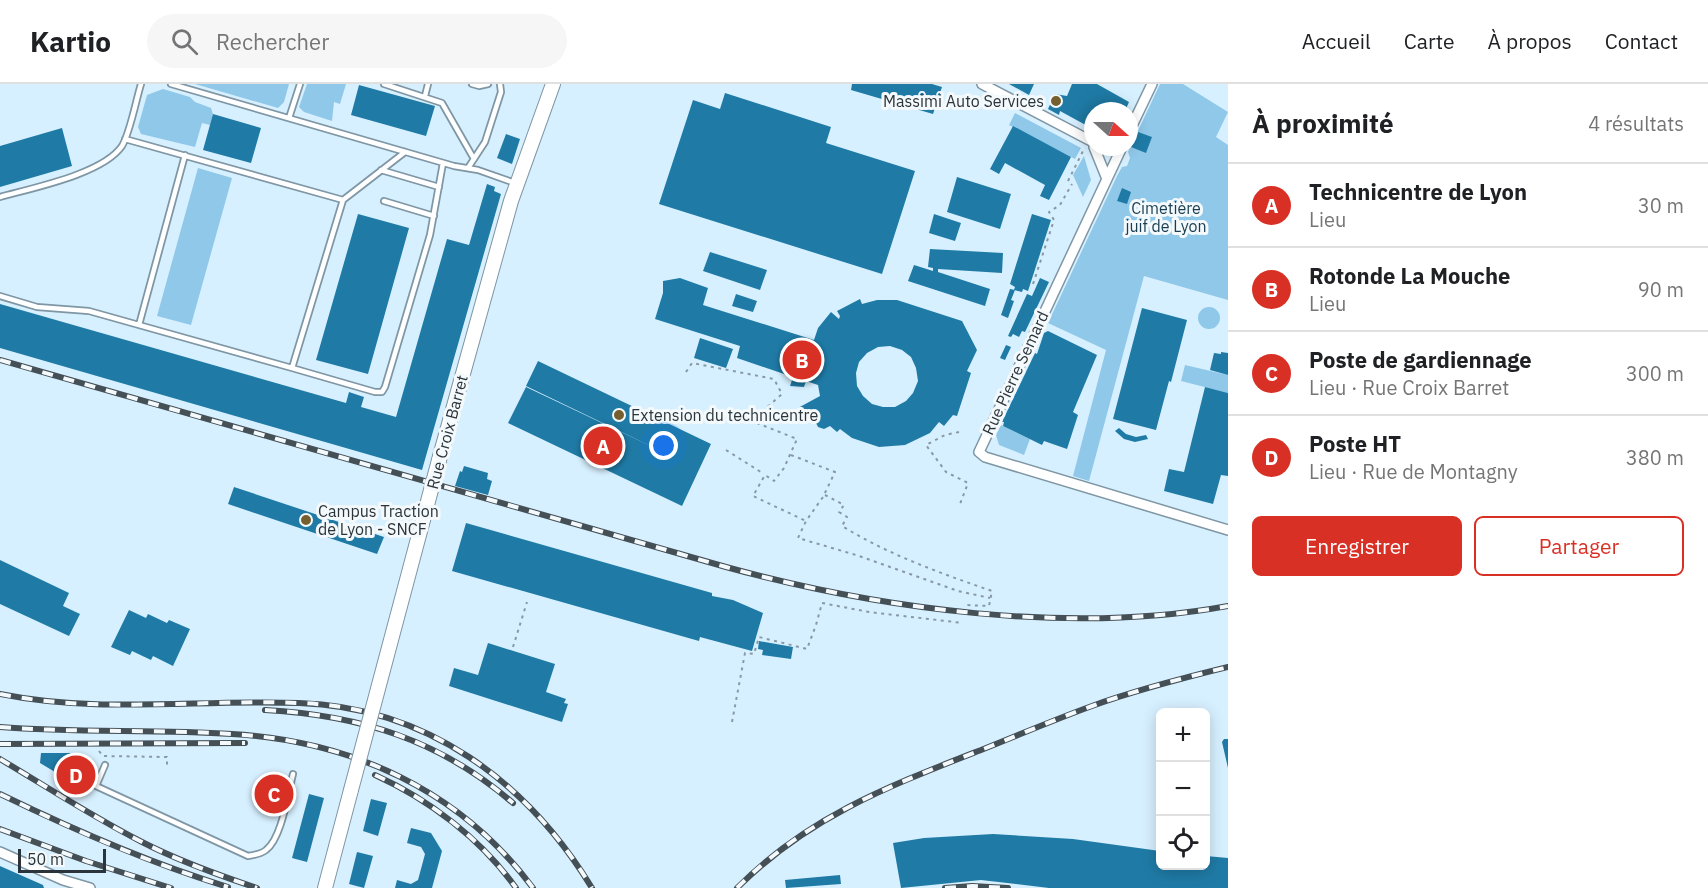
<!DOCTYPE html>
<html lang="fr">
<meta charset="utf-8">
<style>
:root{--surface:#fff;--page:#f6f6f6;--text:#202124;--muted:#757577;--line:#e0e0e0;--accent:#d93025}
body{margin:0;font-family:"IBM Plex Sans",sans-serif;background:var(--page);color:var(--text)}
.controls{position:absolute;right:18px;bottom:18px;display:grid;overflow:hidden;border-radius:9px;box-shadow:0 3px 15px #0003}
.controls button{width:54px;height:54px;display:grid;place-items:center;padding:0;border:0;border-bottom:2px solid var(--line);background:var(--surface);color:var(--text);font:30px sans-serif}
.compass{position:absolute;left:1084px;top:18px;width:54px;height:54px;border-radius:50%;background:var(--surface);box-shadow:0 3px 15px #0003;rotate:111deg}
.scale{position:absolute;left:18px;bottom:15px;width:88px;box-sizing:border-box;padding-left:6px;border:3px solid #2b343a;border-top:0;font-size:16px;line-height:21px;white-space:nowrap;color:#2b343a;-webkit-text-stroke:4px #f4f9fc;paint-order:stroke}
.you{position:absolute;left:664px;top:362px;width:21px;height:21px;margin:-15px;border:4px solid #fff;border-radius:50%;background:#1a73e8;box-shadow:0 0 0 9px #1a73e833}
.badge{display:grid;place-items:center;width:39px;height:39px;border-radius:50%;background:var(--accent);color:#fff;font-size:20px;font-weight:700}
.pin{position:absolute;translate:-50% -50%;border:3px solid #fff;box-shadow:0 2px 6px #0006}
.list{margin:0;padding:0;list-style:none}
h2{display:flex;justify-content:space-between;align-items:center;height:78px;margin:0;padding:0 24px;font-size:26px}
h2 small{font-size:20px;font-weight:400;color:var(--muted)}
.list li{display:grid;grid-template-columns:39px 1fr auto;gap:18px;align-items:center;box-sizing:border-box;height:84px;padding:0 24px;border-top:2px solid var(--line)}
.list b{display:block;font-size:22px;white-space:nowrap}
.list p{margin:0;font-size:20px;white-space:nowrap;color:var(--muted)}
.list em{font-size:20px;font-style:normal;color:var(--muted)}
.actions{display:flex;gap:12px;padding:18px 24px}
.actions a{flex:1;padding:14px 0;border:2px solid var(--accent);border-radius:9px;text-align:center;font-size:21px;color:var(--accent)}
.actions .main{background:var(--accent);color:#fff}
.icon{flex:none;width:33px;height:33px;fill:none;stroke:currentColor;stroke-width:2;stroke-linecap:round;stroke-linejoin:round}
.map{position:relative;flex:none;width:1228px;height:804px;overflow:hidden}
header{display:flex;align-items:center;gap:36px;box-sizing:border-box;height:84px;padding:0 30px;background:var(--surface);border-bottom:2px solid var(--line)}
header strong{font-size:28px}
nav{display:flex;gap:33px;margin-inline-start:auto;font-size:21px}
.search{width:420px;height:54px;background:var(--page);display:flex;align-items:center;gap:15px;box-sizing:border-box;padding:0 21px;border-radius:33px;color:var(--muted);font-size:22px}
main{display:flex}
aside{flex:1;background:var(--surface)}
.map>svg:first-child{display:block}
.green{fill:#90c8e9}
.building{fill:#1f7ba6;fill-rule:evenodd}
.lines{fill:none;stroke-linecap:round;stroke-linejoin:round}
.lane-casing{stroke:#7f96a4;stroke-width:8}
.street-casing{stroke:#7f96a4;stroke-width:12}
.secondary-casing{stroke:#7f96a4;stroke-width:16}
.path{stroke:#8799a4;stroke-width:2;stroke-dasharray:3 4.5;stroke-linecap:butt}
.lane{stroke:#fff;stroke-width:4.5}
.street{stroke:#fff;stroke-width:9}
.secondary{stroke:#fff;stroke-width:14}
.rail-casing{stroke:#444f56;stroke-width:6}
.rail{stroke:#f4f9fc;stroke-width:4;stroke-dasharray:11;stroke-linecap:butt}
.secondary-bridge-casing{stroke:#7f96a4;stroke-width:16;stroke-linecap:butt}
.secondary-bridge{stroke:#fff;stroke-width:14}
.poi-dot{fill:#765f2f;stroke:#f4f9fc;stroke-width:2}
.labels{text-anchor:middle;stroke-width:6;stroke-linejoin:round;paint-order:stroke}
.poi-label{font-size:16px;fill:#2b343a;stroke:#f4f9fc;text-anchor:start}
.park-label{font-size:16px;fill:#193e51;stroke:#f4f9fc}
.street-label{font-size:16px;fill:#2b343a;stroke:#f4f9fc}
</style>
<header>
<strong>Kartio</strong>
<div class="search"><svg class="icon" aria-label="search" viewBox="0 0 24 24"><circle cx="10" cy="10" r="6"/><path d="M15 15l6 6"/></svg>Rechercher</div>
<nav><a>Accueil</a><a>Carte</a><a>À propos</a><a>Contact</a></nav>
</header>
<main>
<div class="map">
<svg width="1228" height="804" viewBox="0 0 1228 804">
<rect width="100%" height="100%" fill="#d7f0ff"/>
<path class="green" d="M195,0H289L284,18L278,24Z
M307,0H346L340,20L334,18L332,37L304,28L299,23Z
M1160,0H1183L1228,28L1216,53L1228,61V216L1144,192L1089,397L1073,392L1106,266L1048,239L1117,92L1122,83L1127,82L1130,74L1128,68Z
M163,5L190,13L195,18L211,24L213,30L210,41L202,39L195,63L141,50L138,43L147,11Z
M1015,29L1081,64L1075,75L1009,41Z
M1084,72L1091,96L1083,113L1073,91Z
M198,84L232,94L191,241L157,232Z
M1198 234a11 11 0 1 1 22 0a11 11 0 1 1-22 0Z
M1185,281L1228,291V309L1181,297Z
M1001,341L1030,355L1024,371L999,361L996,351Z"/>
<path class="building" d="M852,0H932L942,3L933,30L851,6Z
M1009,0H1034L1029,11Z
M1072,0H1097L1129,18L1125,27H1093V45L1060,27L1059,31L1048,25L1055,10L1067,12Z
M359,1L435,22L426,52L351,31Z
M725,9L831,43L826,59L915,87L882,190L659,120L693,16L720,25Z
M213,30L261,44L251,79L203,66Z
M1013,42L1071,73L1049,116L1040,112L1045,101L1005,79L999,90L990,85Z
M62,44L72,82L0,103V62Z
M1138,48L1152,53L1146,69L1131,63Z
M506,50L520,55L512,80L497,74Z
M957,93L1011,110L1000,145L947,128Z
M487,100L495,103L494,107L501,110L422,386L0,264V220L346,319L349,308L364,313L361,323L396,333L447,155L469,161Z
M1122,104L1131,108L1127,120L1117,117Z
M358,130L409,144L368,290L316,276Z
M934,130L961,139L955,157L929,149Z
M1032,130L1051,136L1028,207L1023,205L1022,208L1014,206L1015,203L1010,200Z
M930,165L1003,169L1002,189L938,185V188L990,205L985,222L908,197L914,181L933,187V184L928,183Z
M710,168L767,186L760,206L703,187Z
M680,194L708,204L703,221L814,256L818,244L831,228L839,235L840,232L837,227L860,215L862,220L877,216H897L962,237L977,266L967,287L971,289L957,332L953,331L944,342L939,338L930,349L905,361L879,363L852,354L840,345L837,348L830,342L824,345L818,343L810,327L802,332L798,324L820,312L818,301L806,297L804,303L790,302L793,293L737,274L740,262L655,235L663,209V197ZM890,262L902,266L911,273L916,284L918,297L913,309L906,317L895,323H883L872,320L863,312L857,302L856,289L859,278L867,269L878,263Z
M1040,194L1049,198L1025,248L1022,247L1019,253L1013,250L1011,253L1008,252L1027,210L1032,212Z
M1010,205L1015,206L1011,216L1014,217L1008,234L1001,231Z
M736,210L757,217L753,228L732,222Z
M1142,224L1187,236L1171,298L1169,297L1156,346L1113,335Z
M1048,247L1097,271L1073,328L1078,331L1067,365L1044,357L1042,361L1003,342L1004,338H1002L1035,269L1037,270L1044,249Z
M700,254L733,265L726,284L694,274Z
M1006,261L1011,263L1005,276L1000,274Z
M1221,268L1228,269V291L1210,286L1214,269L1221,270Z
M538,277L711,360L682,422L508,339L526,303L659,366L526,302Z
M1205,303L1228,309V392L1221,391L1213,420L1164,407L1169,385L1184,388Z
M1119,344L1126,350L1136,353L1146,351L1148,355L1135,358L1124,355L1115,347Z
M464,382L488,389L487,395L492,397L488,411L455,402L460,387L462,388Z
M234,403L384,453L377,470L228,420Z
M466,439L712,509V512L733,516L763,529L752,567L700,553L699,557L452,487Z
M0,476L69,509L63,522L80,530L69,552L0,520Z
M129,526L146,534L148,530L167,539L169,536L190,545L173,582L153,572L151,576L132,567L130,571L111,563Z
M759,557L793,563L791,575L762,571L763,566L758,565Z
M488,559L555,580L546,608L566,615L564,619L568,620L562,638L449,602L454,584L478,591Z
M1224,655H1228V684L1222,658Z
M41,669H77L93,676L90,704L80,703L40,679Z
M268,700H281V720H268Z
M309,710L324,714L307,778L292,774Z
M371,715L387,719L378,752L363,747Z
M411,744L431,749L442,767L432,804H395L397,796L411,800L418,796L425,770L421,763L407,759Z
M993,750L1073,755L1160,767V782H1206V772L1228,774V804H1049L981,796L901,804L893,759L924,754Z
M357,768L373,772L364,804L349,800Z
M0,782L43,801L44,804H0Z
M840,791L841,800L786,804L785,796Z"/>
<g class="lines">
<defs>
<path id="lane" d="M171,0L454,82L478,86L515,99
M384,0L442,19L474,75
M472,0L479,2L488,0
M425,12L428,0
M289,34L300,0
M125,55L343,116L405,68
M468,84L485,58L501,8L500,0
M381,86L439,103
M0,113C32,104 103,90 122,62C130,49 136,16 141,0
M384,117L434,132
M0,212L37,223L89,227L292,284L343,116
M139,241L185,71
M292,284L375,308H382L385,303L430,151L443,79
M105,681L96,702L248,772C255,771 261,770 266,766C282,754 288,709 293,690"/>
<path id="street" d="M982,0L1093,58
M1129,48L1152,0
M1094,63L1107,95
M1122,63L979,368L985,373L1228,446
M0,768L63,796L90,804"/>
<path id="secondary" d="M439,376L511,117L553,0
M325,804L351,706"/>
</defs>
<use href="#lane" class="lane-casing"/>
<use href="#street" class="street-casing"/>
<use href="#secondary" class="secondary-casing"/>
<path class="path" d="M1068,97L1084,65
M1033,200L1054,136L1049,128L1060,121L1072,100
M686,288L692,279L774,295L782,310L764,326L757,339L797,355L784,384L774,397L765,391L753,412L806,437
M959,348L945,351L926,361L946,388L968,399L960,420
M726,366L764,390
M791,371L835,388L823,413L806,437L798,454L856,471L958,507L990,514
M825,411L844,421L839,428L847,433L842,442C889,471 940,489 992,507L989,522L965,521
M513,563L527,518
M732,638L745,569L754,570L759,553L807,565L816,541L822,519L869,528L963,539
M99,667L103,672L167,673V684"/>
<use href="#lane" class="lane"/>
<use href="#street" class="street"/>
<use href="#secondary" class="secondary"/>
<defs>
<path id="rail" d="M0,276L726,483C879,525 1071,551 1228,522
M0,610C99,630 199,615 299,619C426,623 527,697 592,804
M265,626C360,631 440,656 513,719
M0,643C77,649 154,645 232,650C352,657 460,706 533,804
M0,660L245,659
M0,675C47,703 93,733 142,758C179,777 218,791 257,804
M375,691C430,716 481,755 516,804
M0,710C74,746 149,779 228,803
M0,745L86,777L171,804
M737,804C810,731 892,701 986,664C1021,650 1056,635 1092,622C1136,606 1183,594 1228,583
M945,804L972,802L1008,804"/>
</defs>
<use href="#rail" class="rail-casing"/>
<use href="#rail" class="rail"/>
<defs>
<path id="secondary-bridge" d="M351,706L439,376"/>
</defs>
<use href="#secondary-bridge" class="secondary-bridge-casing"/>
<use href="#secondary-bridge" class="secondary-bridge"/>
</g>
<g class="poi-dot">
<circle cx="1056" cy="17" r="6"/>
<circle cx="619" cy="331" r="6"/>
<circle cx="306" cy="436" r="6"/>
</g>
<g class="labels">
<g class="poi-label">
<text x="1044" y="23" text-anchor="end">Massimi Auto Services</text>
<text x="631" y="337">Extension du technicentre</text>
<text x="318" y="433">Campus Traction<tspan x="318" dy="18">de Lyon - SNCF</tspan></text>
</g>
<g class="park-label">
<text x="1166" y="130">Cimetière<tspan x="1166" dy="18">juif de Lyon</tspan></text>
</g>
<g class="street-label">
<text transform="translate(1015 289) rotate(-65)" y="6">Rue Pierre Semard</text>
<text transform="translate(447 348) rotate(-75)" y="6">Rue Croix Barret</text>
</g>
</g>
</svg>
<div class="controls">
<button>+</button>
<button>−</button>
<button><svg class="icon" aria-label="locate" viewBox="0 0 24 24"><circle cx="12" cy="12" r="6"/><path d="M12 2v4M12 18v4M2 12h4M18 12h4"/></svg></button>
</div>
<svg class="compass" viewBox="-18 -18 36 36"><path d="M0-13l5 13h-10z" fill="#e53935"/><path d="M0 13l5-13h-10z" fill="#757577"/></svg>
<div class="scale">50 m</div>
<div class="you"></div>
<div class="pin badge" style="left:603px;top:362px">A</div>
<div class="pin badge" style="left:802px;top:276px">B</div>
<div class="pin badge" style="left:274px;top:710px">C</div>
<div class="pin badge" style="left:76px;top:691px">D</div>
</div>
<aside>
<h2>À proximité<small>4 résultats</small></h2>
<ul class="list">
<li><span class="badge">A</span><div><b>Technicentre de Lyon</b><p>Lieu</p></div><em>30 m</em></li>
<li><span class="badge">B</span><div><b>Rotonde La Mouche</b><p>Lieu</p></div><em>90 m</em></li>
<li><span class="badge">C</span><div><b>Poste de gardiennage</b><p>Lieu · Rue Croix Barret</p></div><em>300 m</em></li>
<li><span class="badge">D</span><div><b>Poste HT</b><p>Lieu · Rue de Montagny</p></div><em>380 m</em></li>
</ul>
<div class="actions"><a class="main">Enregistrer</a><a>Partager</a></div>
</aside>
</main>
